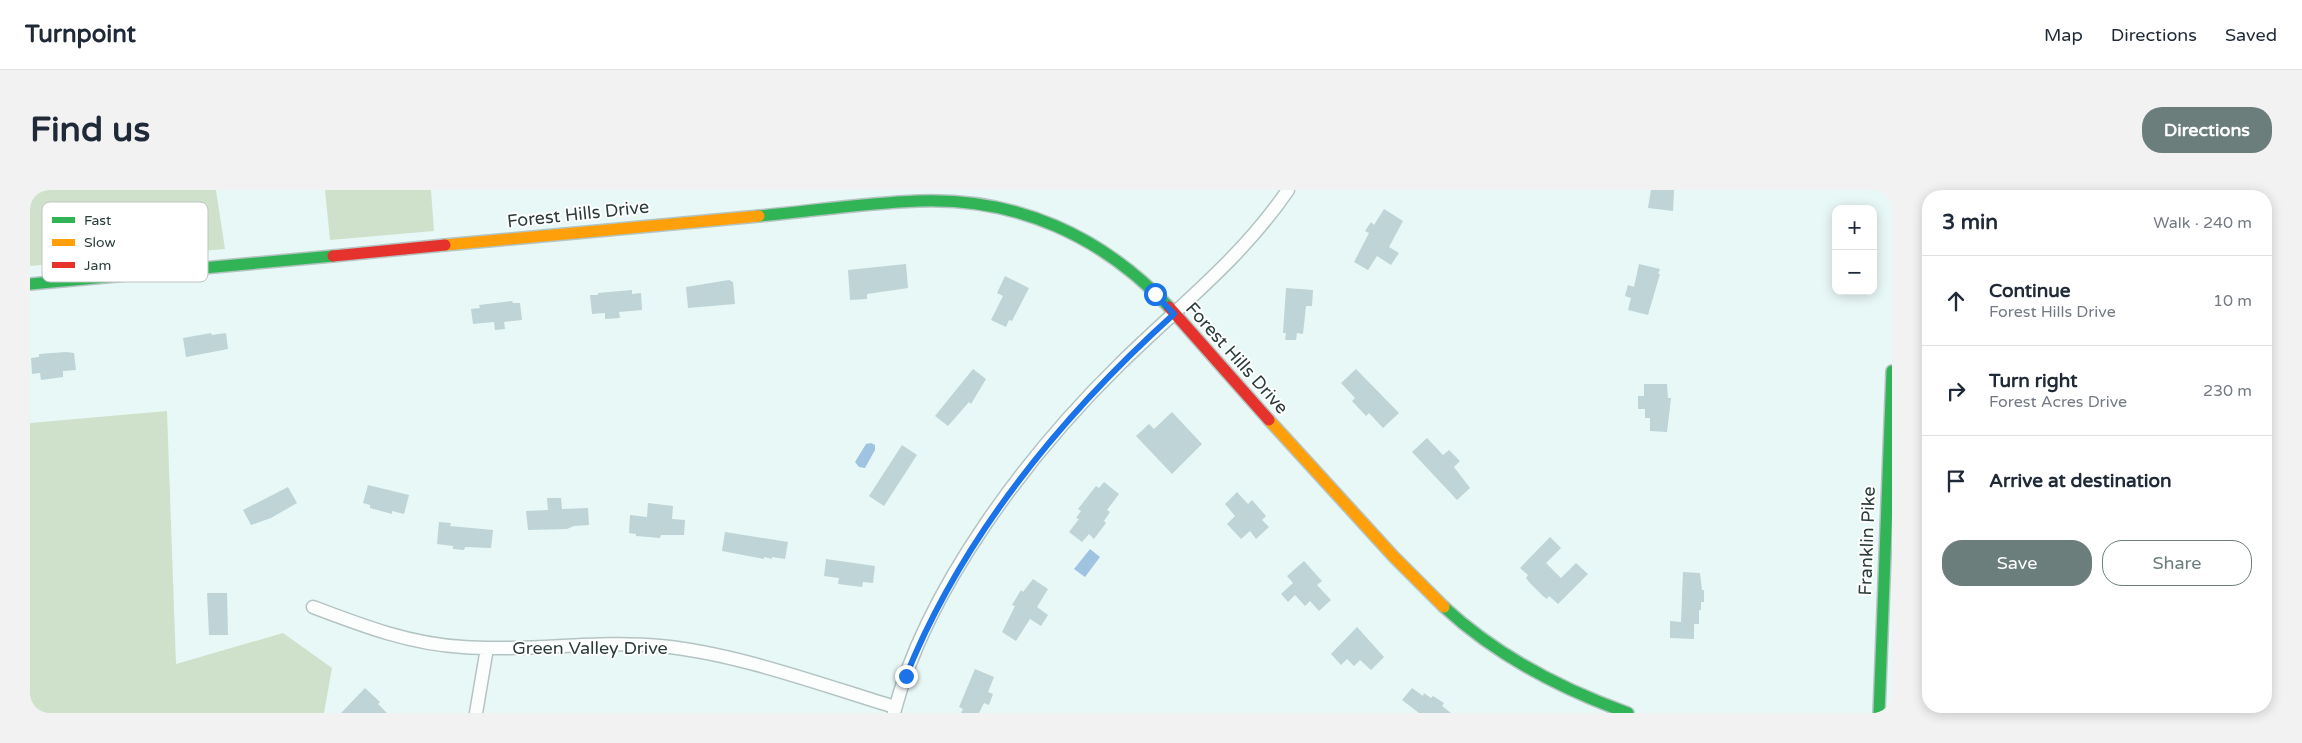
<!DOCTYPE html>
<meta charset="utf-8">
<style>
:root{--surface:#fff;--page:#f2f2f3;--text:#1f2937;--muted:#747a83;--line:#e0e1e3;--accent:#6c7e7c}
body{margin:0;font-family:"Varela Round",sans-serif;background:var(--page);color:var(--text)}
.controls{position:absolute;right:15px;top:15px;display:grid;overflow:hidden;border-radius:10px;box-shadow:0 2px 12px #0003}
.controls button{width:45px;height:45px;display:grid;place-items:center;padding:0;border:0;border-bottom:1px solid var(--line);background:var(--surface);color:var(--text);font:25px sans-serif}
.stop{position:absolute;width:15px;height:15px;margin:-11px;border:4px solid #1a73e8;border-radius:50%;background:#fff}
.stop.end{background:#1a73e8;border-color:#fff;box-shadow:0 1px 5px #0008}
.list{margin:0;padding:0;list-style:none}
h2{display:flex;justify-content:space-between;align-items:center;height:65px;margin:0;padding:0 20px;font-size:21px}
h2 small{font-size:16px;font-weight:400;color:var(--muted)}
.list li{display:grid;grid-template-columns:32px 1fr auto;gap:15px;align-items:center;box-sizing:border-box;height:90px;padding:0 20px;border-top:1px solid var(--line)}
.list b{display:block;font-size:19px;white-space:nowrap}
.list p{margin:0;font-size:16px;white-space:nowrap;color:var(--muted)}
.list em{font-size:16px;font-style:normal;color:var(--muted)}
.actions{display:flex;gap:10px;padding:15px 20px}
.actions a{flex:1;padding:11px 0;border:1px solid var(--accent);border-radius:20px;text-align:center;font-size:18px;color:var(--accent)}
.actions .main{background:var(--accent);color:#fff}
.icon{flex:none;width:28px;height:28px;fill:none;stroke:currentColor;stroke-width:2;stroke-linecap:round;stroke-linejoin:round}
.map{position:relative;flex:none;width:1862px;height:523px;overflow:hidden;border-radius:20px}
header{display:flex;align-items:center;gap:30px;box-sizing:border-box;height:70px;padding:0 25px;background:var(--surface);border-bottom:1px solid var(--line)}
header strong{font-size:24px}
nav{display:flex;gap:28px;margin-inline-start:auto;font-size:18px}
.intro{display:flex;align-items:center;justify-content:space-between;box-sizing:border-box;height:120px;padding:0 30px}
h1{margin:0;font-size:35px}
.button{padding:12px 22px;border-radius:20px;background:var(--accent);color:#fff;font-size:18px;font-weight:700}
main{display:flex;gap:30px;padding:0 30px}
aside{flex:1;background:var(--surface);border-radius:20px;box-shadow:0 2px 12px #0003}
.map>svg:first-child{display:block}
.green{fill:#cfe1cb}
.water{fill:#9ec4e2}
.building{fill:#bed4d7}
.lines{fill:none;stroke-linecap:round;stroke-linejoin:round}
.street-casing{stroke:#b4c4c2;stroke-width:15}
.fast-casing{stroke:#b4c4c2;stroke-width:14}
.slow-casing{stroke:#b4c4c2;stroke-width:14}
.jam-casing{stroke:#b4c4c2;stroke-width:14}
.street{stroke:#fcfefe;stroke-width:12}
.fast{stroke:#30b455;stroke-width:11}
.slow{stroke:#ff9f0a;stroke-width:11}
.jam{stroke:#e5322d;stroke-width:11}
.route{stroke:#1a73e8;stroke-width:6}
.labels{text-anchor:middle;stroke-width:4;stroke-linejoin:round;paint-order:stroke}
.street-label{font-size:18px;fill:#2a3d3a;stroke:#fff}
.key{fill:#fff;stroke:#bfc5c4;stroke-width:1}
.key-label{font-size:14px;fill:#2a3d3a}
</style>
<header>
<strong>Turnpoint</strong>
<nav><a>Map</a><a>Directions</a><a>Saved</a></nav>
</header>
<div class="intro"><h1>Find us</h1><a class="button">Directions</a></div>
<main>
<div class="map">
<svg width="1862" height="523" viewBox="0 0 1862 523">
<rect width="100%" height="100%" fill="#e8f8f6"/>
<path class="green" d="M0,0H186L195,59L0,76Z
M295,0H401L404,41L300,50Z
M137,221L146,474L253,443L302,478L294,523H0V233Z"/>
<path class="water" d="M841,253L845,255V260L835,278L829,277L825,272L836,254Z
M1060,359L1070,367L1055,387L1044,379Z"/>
<path class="building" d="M1621,0H1644L1643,21L1618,18Z
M1354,19L1373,31L1359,57L1369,63L1361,75L1347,66L1338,80L1324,72L1339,43L1335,41L1341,32L1344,35Z
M876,74L878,98L837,104V109L820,110L818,80Z
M1609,74L1630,79L1628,84H1630L1618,125L1598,120L1601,108L1595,106L1598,95L1604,97Z
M975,86L999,98L982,131L979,130L976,137L961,130L973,106L967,103Z
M699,90L703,92L705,114L658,118L656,97Z
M1256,98L1283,100L1282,116H1276L1273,144L1267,143L1266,150H1255L1256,143H1253Z
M602,100V104L611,103L612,120L589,122L590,128L575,129V123L562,124L560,105H568V103Z
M482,111L483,113H490L492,130L474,132L475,139L465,140L464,132L443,134L441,119L450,118L449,115Z
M181,143L182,145L196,143L198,159L156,167L153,148Z
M36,162L44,163L46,180L33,181V187L11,190L10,183L2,184L1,168L9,167V164Z
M943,179L956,189L941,214L939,212L918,236L905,226Z
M1326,179L1369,223L1353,238L1339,223L1336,226L1322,211L1325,208L1311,193Z
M1614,194H1637L1638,208H1641L1637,242L1620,241V228H1615V219H1608V206H1614Z
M1142,222L1172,254L1142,284L1106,246L1119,234L1124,239Z
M1397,248L1413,265L1419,260L1430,271L1424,277L1440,298L1427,310L1382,262Z
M872,255L887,265L854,316L839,306Z
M1074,292L1089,304L1077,320L1080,322L1074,331L1076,333L1064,349L1059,344L1052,352L1039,342L1049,329L1046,328L1051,321L1048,319L1066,296L1069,298Z
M338,295L379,305L374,324L362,321V324L340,318V315L333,313Z
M258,297L267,313L241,328L221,335L213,320Z
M1207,302L1218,314L1222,310L1236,326L1232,330L1239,337L1226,349L1220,341L1211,349L1197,334L1205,326L1195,314Z
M517,308H531L532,319L558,318L559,335L544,336L537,339L498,340L496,321L518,320Z
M618,313L643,316L642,329L655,330L654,345H631L630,348L606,346V344L599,343L600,325L617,327Z
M409,332L421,333L420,336L463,340L461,358L435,357L434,360L423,359V356L407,354Z
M695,342L758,352L755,369L742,367V369L734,367V369L692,361Z
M1520,347L1531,358L1516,373L1531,388L1546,373L1558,384L1528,414L1519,406L1517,409L1513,406L1499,392L1496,388L1498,385L1490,378Z
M796,369L845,376L843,393L833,392L832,397L808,394L809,388L794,386Z
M1274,371L1292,391L1287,395L1301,410L1289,421L1280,411L1275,416L1265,405L1258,412L1251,404L1263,393L1257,386Z
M1653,382L1670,383L1672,400H1674V412H1671V420H1669V434H1664V449L1640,448V431L1651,432Z
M1003,389L1018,399L1007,417L1018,425L1011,436L1000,429L986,451L972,442L985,416L982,415L991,400L993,402Z
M177,403H197L198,445H179Z
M1327,437L1354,467L1341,480L1330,470L1324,476L1317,469L1311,475L1301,464Z
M945,479L964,487L958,502L963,504L959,515L954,513L949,523H931L933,519L929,517Z
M335,498L350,512L348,514L357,523H311Z
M1382,498L1393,506L1394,503L1401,508L1403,506L1414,513L1412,516L1421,523H1389L1372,510Z"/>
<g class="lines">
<defs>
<path id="street" d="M283,417C333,436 380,454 433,457C499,462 565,450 630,456C706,463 792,495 865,517
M446,523L457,458
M864,523C896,398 999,263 1090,174C1150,115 1210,70 1258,0"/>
<path id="fast" d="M729,26C782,21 835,13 888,11C987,7 1072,46 1139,117
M0,94L303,66
M1414,417C1467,466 1531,499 1598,523
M1849,523L1862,181"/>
<path id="slow" d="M415,55L729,26
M1239,230L1364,367L1414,417"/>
<path id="jam" d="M303,66L415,55
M1139,117L1239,230"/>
</defs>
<use href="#street" class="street-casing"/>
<use href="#fast" class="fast-casing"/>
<use href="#slow" class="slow-casing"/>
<use href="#jam" class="jam-casing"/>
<use href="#street" class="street"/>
<use href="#fast" class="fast"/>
<use href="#slow" class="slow"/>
<use href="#jam" class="jam"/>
</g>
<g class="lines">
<path class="route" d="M876,486C933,345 1031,226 1144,124L1125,104"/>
</g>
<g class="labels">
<g class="street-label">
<text transform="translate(548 24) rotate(-6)" y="6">Forest Hills Drive</text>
<text transform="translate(1207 168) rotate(48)" y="6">Forest Hills Drive</text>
<text transform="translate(1837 351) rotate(-88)" y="6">Franklin Pike</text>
<text x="560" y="464">Green Valley Drive</text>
</g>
</g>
<rect x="12" y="12" width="166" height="80" rx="8" class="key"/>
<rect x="22" y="27" width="23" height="6" fill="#30b455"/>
<rect x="22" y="49" width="23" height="7" fill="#ff9f0a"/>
<rect x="22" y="72" width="23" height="6" fill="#e5322d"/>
<g class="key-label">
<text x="54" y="35">Fast</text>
<text x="54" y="57">Slow</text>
<text x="54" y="80">Jam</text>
</g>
</svg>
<div class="controls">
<button>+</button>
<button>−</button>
</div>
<div class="stop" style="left:1125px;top:104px"></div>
<div class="stop end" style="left:876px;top:486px"></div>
</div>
<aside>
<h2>3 min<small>Walk · 240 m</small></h2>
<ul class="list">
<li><svg class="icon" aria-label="ahead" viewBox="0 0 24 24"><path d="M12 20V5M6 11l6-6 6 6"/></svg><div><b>Continue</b><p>Forest Hills Drive</p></div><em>10 m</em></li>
<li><svg class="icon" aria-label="right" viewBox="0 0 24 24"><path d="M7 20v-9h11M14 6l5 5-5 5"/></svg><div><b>Turn right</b><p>Forest Acres Drive</p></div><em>230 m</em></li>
<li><svg class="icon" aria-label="arrive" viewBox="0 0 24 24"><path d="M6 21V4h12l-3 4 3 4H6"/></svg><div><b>Arrive at destination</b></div></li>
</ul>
<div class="actions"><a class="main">Save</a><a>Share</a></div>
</aside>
</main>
